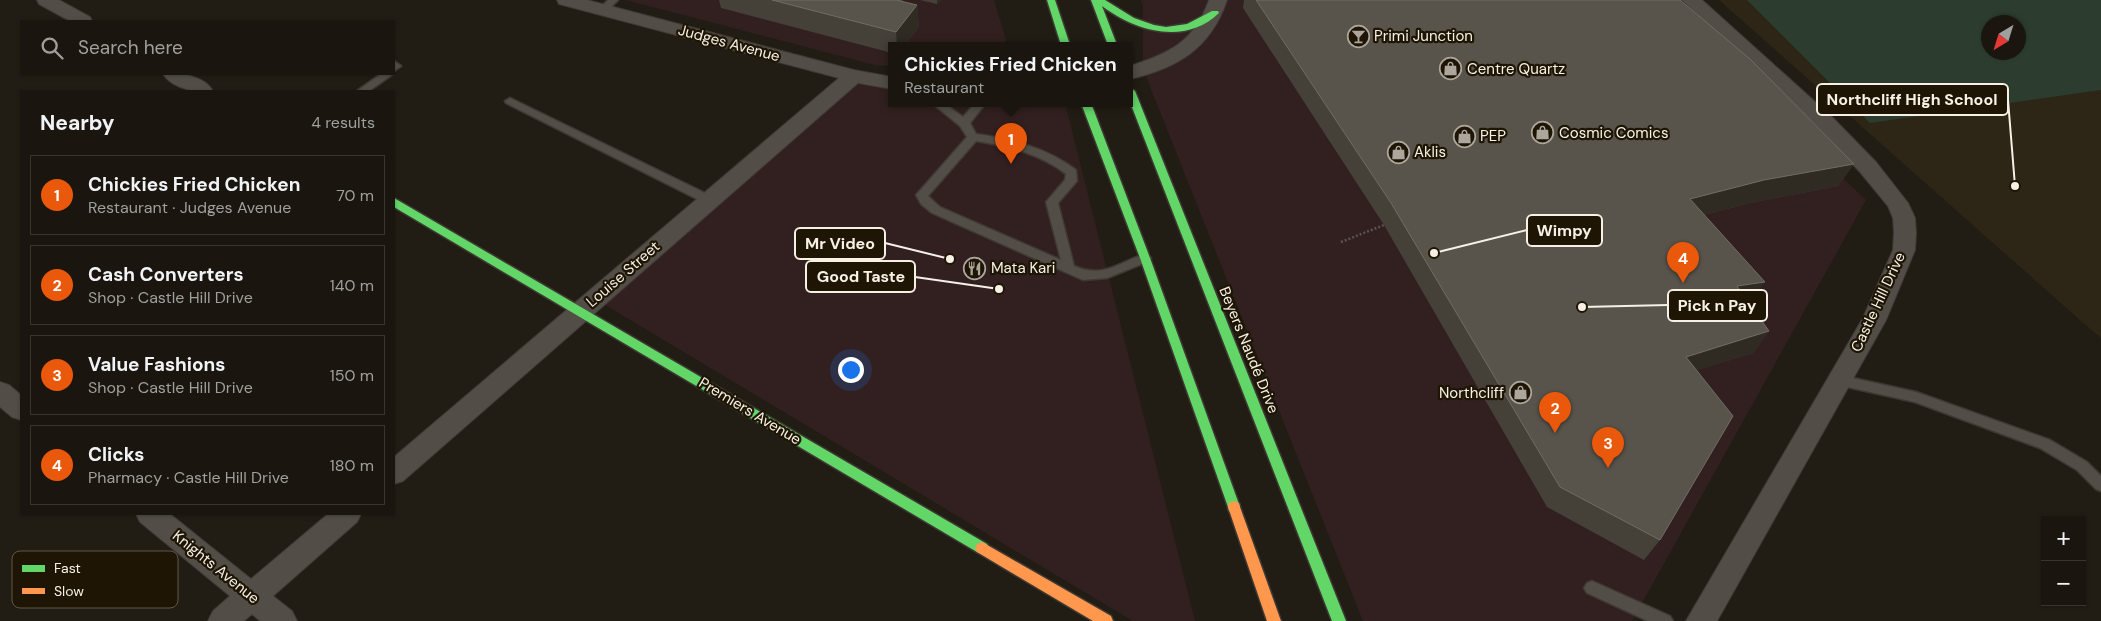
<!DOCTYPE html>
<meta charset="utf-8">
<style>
:root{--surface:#1a160f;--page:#27231d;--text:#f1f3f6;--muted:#9f9f9e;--line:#38352f;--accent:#ea580c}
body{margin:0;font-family:"DM Sans",sans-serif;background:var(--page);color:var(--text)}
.controls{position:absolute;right:15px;bottom:15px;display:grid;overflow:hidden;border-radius:0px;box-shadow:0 1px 4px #0004}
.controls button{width:45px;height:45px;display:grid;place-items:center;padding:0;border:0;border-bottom:1px solid var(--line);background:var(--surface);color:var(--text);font:25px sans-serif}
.compass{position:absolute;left:1981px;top:15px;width:45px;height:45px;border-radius:50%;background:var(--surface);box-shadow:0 1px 4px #0004;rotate:218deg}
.you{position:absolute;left:850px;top:369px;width:18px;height:18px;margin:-12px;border:4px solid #fff;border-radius:50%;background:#1a73e8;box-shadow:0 0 0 8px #1a73e833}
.badge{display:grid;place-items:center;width:32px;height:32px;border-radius:50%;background:var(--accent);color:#fff;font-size:16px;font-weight:700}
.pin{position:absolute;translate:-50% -41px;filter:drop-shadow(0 1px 2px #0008)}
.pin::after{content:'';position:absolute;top:26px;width:18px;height:15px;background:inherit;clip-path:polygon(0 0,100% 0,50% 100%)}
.popup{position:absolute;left:888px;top:42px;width:245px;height:65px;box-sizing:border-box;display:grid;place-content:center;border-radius:0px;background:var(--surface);filter:drop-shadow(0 1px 4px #0005);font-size:16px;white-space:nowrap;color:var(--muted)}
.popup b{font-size:19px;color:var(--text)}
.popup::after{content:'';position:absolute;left:50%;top:100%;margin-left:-10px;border:10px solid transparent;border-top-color:var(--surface)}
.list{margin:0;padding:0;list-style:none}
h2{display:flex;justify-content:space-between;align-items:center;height:65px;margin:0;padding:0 20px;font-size:21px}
h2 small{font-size:16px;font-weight:400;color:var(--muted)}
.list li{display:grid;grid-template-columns:32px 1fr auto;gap:15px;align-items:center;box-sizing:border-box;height:80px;margin:0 10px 10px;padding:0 10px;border:1px solid var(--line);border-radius:0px}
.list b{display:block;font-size:19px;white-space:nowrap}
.list p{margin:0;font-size:16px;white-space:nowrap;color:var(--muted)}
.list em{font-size:16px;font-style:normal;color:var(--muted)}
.icon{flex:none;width:28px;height:28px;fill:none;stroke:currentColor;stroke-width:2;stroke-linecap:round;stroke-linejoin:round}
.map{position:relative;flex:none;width:2101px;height:621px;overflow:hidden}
.search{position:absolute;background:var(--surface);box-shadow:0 1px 4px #0004;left:20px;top:20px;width:375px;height:55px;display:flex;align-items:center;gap:12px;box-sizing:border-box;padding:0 18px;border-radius:0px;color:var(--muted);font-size:19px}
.panel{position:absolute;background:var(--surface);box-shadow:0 1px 4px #0004;left:20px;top:90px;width:375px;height:425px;border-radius:0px}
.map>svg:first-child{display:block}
.commercial{fill:#322020}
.education{fill:#2d2516;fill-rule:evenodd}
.green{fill:#2c3d2f;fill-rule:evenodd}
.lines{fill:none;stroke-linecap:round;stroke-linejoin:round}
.lane-casing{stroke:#3e3933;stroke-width:3}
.street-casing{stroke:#3e3933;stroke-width:2}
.fast-casing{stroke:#3e3933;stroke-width:3}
.slow-casing{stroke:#3e3933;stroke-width:3}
.path{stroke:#59544e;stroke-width:2.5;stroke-dasharray:2 2;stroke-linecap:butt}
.lane{fill:#524e47;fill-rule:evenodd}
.street{fill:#524e47;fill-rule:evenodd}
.fast{fill:#63d668;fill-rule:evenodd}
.slow{fill:#ff974d;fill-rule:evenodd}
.wall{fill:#454139}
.shaded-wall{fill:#2f2b22}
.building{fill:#58544b;stroke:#716c64}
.labels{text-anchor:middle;stroke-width:4.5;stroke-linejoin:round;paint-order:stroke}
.poi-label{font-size:15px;fill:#f6f0e5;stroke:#1e1505;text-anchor:start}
.street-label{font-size:15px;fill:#f6f0e5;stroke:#1e1505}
.key{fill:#1e1505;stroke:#5f5748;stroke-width:1}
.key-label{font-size:14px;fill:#f6f0e5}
.leader{fill:none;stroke:#f6f0e5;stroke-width:2}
.callout-dot{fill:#f6f0e5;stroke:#1e1505;stroke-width:2}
.callout{fill:#1e1505;stroke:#f6f0e5;stroke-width:2}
.callout-label{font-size:16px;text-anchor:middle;font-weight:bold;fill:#f6f0e5}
</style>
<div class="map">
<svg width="2101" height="621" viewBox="0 0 2101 621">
<rect width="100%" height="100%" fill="#221d14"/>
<path class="commercial" d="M626,0H994L1006,40L1001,45H892V65L879,66Z
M1141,0H1653L1866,200L1632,621H1363L1143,69V6Z
M854,78L892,85V103H1065L1195,621H1133L602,303Z"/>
<path class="education" d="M1719,0H2101V338L2080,320ZM1988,22H2018V52H1988Z"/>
<path class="green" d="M1747,0H2101V90L1870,123ZM1988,22H2018V52H1988Z"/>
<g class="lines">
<defs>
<path id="lane" d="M608,0H618L606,12H600L598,10Z
M394,61L401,66L394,71Z
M381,74H393L369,91H357Z
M510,98L713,197L715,200L709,204L705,203L506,103L505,101Z
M932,103H944L963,117L975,103H986L970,123L976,134C1012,139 1047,148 1076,170L1077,181L1058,203L1074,266C1104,279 1119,262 1145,254L1151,258L1149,261L1107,278L1083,280L932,213L921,204L916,195L967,137L960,126ZM976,141C1008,146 1040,154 1066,174L1065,180L1046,202L1061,260L940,207L928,196Z
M1839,375L1916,392L2050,440L2087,462L2101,476V491L2096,489L2077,470L2040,448L1915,402L1834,384L1832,380L1834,376Z
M1592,581L1670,616L1673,621H1648L1587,593L1584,588L1587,583Z"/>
<path id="street" d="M37,0H59L90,17L92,21H70L39,4Z
M557,0H587L854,70L892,77V89L858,83L403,481L394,484V457L839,78L559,4Z
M1209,0H1227C1211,48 1178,68 1130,79V66C1170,53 1194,42 1209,0Z
M1682,0H1702L1833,118L1876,162L1908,203L1915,218L1916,233L1915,250L1886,320L1717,621H1686L1863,318L1893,250L1894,233L1893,218L1888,206L1860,172L1819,128Z
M163,74C180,73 203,75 213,91C196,92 174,90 163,74Z
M0,382L9,385L21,395V420L12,417L0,407Z
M136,514H170L251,579L328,514H361L357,522L273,596L292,611L297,621H260L252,614L244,621H208L213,611L230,596L140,522Z"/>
<path id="fast" d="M1047,0H1055L1070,45H1061Z
M1091,0H1105L1134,18L1154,25L1166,27L1187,24L1212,11H1218L1219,13C1185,46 1135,31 1102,6L1117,45H1108Z
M1130,88L1135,91L1346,621H1332L1130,102Z
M1081,103H1091L1150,258L1240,507L1239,511L1234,513L1229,511L1228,507L1140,258Z
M394,198L987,544L989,548L987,552L982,554L977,552L394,207Z"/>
<path id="slow" d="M1234,501L1239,503L1240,507L1281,621H1267L1228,507L1229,503Z
M982,542L1111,616L1113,621H1093L977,552L975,548L977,544Z"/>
</defs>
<use href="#lane" class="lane-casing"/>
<use href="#street" class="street-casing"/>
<use href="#fast" class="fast-casing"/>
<use href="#slow" class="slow-casing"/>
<path class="path" d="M1341,242L1384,225"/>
<use href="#lane" class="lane"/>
<use href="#street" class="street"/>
<use href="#fast" class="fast"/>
<use href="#slow" class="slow"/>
</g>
<path class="wall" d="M719,0H903L902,1L917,5L919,27L905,45H892V53L721,8Z
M920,0H941L937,4Z
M1244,0H1680L1854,164L1838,186L1750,203L1704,215L1749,304L1769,331L1753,353L1697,370L1660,540L1644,560L1547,507L1384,225L1243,8Z"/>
<path class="shaded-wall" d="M937,0H941L937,4Z
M917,5L919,27L905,45H897L896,32Z
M1854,164L1838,186L1750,203L1677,222L1690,199L1764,180Z
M1765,282L1749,304L1737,286Z
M1769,331L1753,353L1671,378L1686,357Z"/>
<path class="building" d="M772,0H896L917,5L896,32Z
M1256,0H1680L1751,60L1854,164L1764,180L1690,199L1765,282L1737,286L1769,331L1686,357L1733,416L1660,540L1560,487L1391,203Z"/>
<defs>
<symbol id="bar-ring" viewBox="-11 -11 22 22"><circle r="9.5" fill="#1e1505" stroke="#aca69c" stroke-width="1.5"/><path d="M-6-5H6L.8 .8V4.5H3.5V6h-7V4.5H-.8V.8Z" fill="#aca69c"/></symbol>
<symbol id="shop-ring" viewBox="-11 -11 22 22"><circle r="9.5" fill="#1e1505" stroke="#aca69c" stroke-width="1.5"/><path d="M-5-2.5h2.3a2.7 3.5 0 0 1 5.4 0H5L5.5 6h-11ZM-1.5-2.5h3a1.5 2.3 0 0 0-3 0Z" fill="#aca69c"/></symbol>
<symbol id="restaurant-ring" viewBox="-11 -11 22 22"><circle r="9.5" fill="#1e1505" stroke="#aca69c" stroke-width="1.5"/><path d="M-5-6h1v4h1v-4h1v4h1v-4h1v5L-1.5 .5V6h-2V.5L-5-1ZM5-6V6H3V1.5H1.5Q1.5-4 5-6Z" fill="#aca69c"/></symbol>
</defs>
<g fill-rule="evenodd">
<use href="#bar-ring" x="1346" y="24" width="25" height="25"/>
<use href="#shop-ring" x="1438" y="56" width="25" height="25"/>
<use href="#shop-ring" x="1530" y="120" width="25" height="25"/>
<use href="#shop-ring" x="1452" y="124" width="25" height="25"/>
<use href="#shop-ring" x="1386" y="140" width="25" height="25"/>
<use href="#restaurant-ring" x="962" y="256" width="25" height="25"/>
<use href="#shop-ring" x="1508" y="380" width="25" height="25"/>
</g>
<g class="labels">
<g class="poi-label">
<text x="1374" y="41">Primi Junction</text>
<text x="1467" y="74">Centre Quartz</text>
<text x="1559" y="138">Cosmic Comics</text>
<text x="1480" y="141">PEP</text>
<text x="1414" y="157">Aklis</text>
<text x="991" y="273">Mata Kari</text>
<text x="1504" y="398" text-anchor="end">Northcliff</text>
</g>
<g class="street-label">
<text transform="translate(729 43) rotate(15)" y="5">Judges Avenue</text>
<text transform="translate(623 274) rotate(-41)" y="5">Louise Street</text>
<text transform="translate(1878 302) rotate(-65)" y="5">Castle Hill Drive</text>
<text transform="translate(1249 350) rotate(68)" y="5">Beyers Naudé Drive</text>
<text transform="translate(750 411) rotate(31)" y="5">Premiers Avenue</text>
<text transform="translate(216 567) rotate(39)" y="5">Knights Avenue</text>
</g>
</g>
<rect x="12" y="551" width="166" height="57" rx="8" class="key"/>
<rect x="22" y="565" width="23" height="7" fill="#63d668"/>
<rect x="22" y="588" width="23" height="6" fill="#ff974d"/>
<g class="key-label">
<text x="54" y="573">Fast</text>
<text x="54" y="596">Slow</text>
</g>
<path class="leader" d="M2015 186L2008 100M1434 253L1527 230M950 259L885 243M999 289L915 277M1582 307L1668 305"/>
<g class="callout-dot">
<circle cx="2015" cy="186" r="5"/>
<circle cx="1434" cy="253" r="5"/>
<circle cx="950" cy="259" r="5"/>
<circle cx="999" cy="289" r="5"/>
<circle cx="1582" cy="307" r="5"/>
</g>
<g class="callout">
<rect x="1817" y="84" width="191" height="31" rx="5"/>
<rect x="1527" y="215" width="75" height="31" rx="5"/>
<rect x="795" y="228" width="90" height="31" rx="5"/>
<rect x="806" y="261" width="109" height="31" rx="5"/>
<rect x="1668" y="290" width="99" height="31" rx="5"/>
</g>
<g class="callout-label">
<text x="1912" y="105">Northcliff High School</text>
<text x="1564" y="236">Wimpy</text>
<text x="840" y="249">Mr Video</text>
<text x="861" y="282">Good Taste</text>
<text x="1717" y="311">Pick n Pay</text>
</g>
</svg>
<div class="controls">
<button>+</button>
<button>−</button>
</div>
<svg class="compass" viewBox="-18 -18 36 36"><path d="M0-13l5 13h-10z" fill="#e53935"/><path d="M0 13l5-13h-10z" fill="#9f9f9e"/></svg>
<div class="you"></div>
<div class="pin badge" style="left:1011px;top:164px">1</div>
<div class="popup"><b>Chickies Fried Chicken</b>Restaurant</div>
<div class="pin badge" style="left:1555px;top:433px">2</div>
<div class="pin badge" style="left:1608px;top:468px">3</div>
<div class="pin badge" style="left:1683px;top:283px">4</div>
<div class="search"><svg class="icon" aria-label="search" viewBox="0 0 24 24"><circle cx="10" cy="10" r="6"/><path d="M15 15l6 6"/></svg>Search here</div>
<section class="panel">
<h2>Nearby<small>4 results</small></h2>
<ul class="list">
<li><span class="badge">1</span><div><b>Chickies Fried Chicken</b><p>Restaurant · Judges Avenue</p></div><em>70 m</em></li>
<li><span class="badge">2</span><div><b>Cash Converters</b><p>Shop · Castle Hill Drive</p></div><em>140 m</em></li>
<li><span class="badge">3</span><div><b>Value Fashions</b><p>Shop · Castle Hill Drive</p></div><em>150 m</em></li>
<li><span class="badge">4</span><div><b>Clicks</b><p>Pharmacy · Castle Hill Drive</p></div><em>180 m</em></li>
</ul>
</section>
</div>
